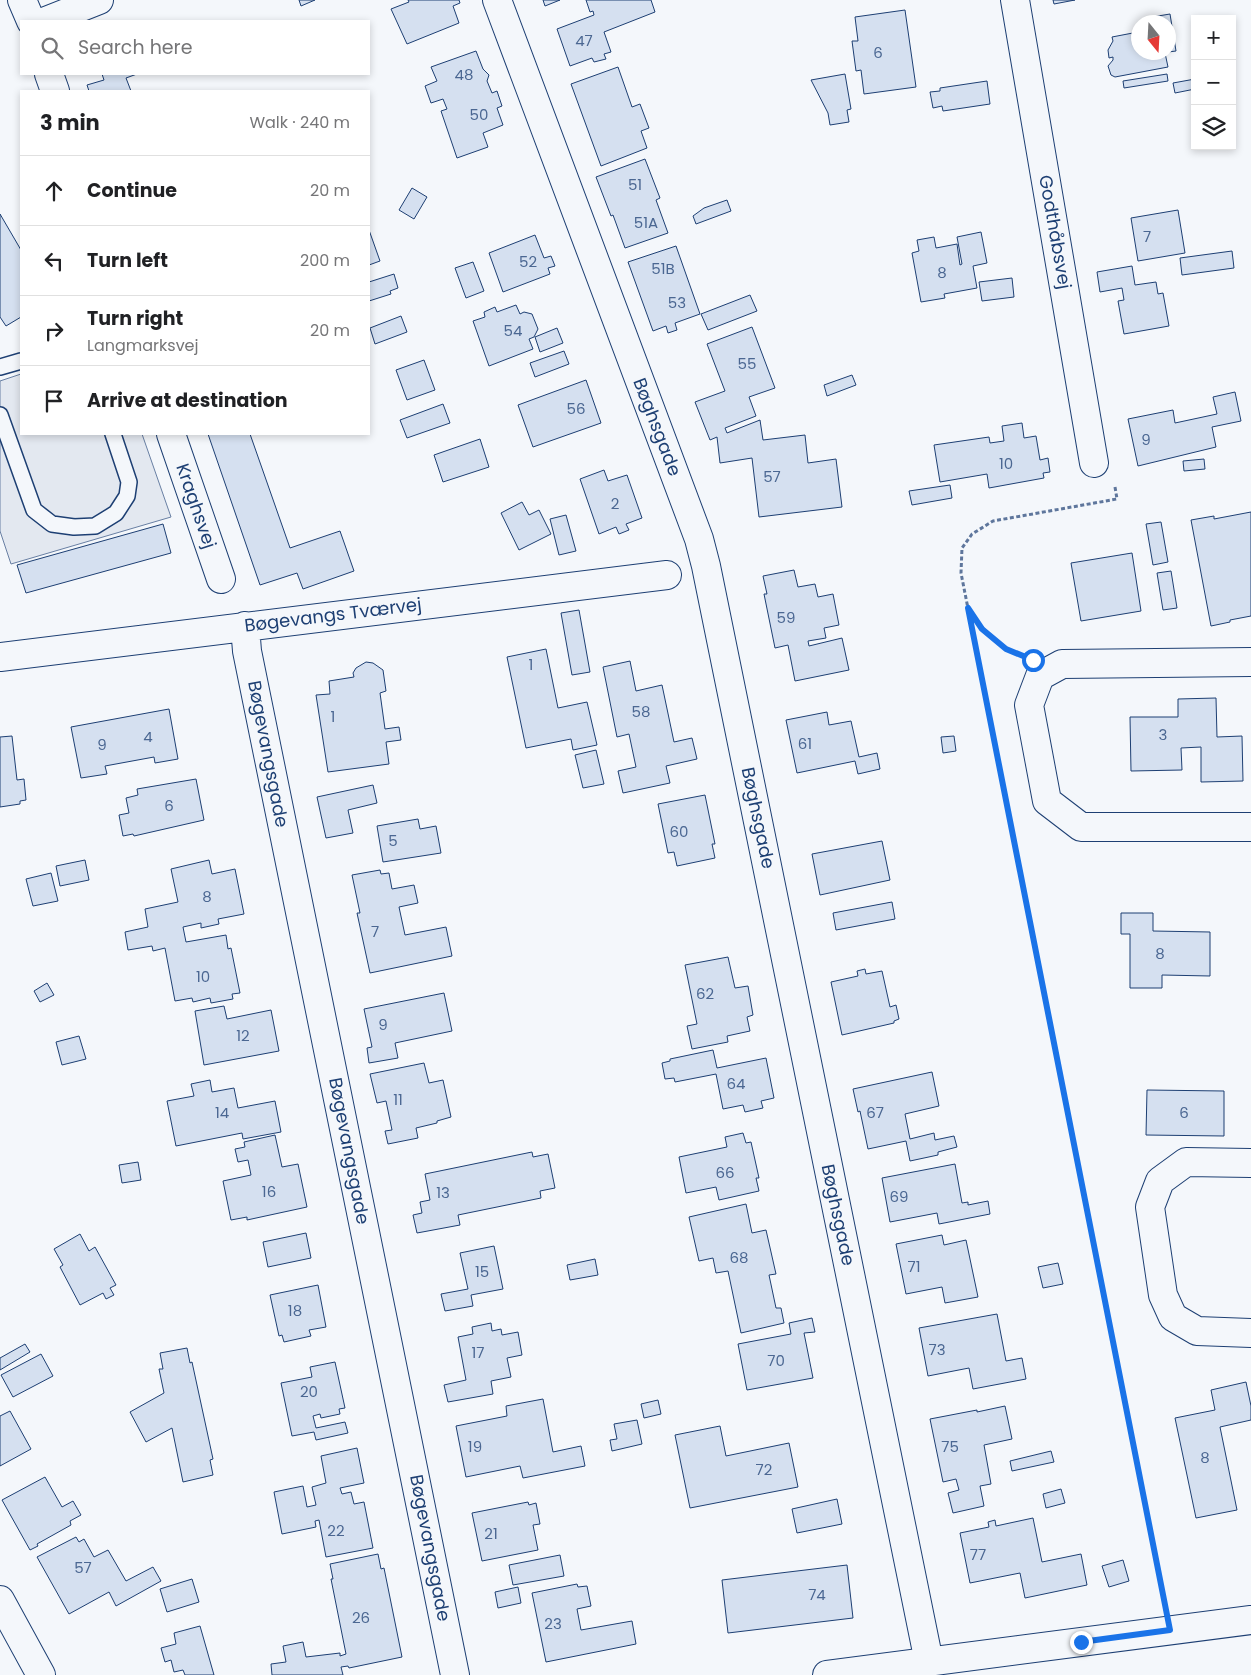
<!DOCTYPE html>
<meta charset="utf-8">
<style>
:root{--surface:#fff;--page:#f6f6f6;--text:#202124;--muted:#757577;--line:#e0e0e0}
body{margin:0;font-family:Poppins,sans-serif;background:var(--page);color:var(--text)}
.controls{position:absolute;right:15px;top:15px;display:grid;overflow:hidden;border-radius:0px;box-shadow:0 2px 8px #0003}
.controls button{width:45px;height:45px;display:grid;place-items:center;padding:0;border:0;border-bottom:1px solid var(--line);background:var(--surface);color:var(--text);font:25px sans-serif}
.compass{position:absolute;left:1131px;top:15px;width:45px;height:45px;border-radius:50%;background:var(--surface);box-shadow:0 2px 8px #0003;rotate:162deg}
.stop{position:absolute;width:15px;height:15px;margin:-11px;border:4px solid #1a73e8;border-radius:50%;background:#fff}
.stop.end{background:#1a73e8;border-color:#fff;box-shadow:0 1px 5px #0008}
.list{margin:0;padding:0;list-style:none}
h2{display:flex;justify-content:space-between;align-items:center;height:65px;margin:0;padding:0 20px;font-size:21px}
h2 small{font-size:16px;font-weight:400;color:var(--muted)}
.list li{display:grid;grid-template-columns:32px 1fr auto;gap:15px;align-items:center;box-sizing:border-box;height:70px;padding:0 20px;border-top:1px solid var(--line)}
.list b{display:block;font-size:19px;white-space:nowrap}
.list p{margin:0;font-size:16px;white-space:nowrap;color:var(--muted)}
.list em{font-size:16px;font-style:normal;color:var(--muted)}
.icon{flex:none;width:28px;height:28px;fill:none;stroke:currentColor;stroke-width:2;stroke-linecap:round;stroke-linejoin:round}
.map{position:relative;flex:none;width:1251px;height:1675px;overflow:hidden}
.search{position:absolute;background:var(--surface);box-shadow:0 2px 8px #0003;left:20px;top:20px;width:350px;height:55px;display:flex;align-items:center;gap:12px;box-sizing:border-box;padding:0 18px;border-radius:0px;color:var(--muted);font-size:19px}
.panel{position:absolute;background:var(--surface);box-shadow:0 2px 8px #0003;left:20px;top:90px;width:350px;height:345px;border-radius:0px}
.map>svg:first-child{display:block}
.parking{fill:#e3e8f0;stroke:#687fa3}
.building{fill:#d5e0f0;stroke:#1d3f73}
.lines{fill:none;stroke-linecap:round;stroke-linejoin:round}
.lane-casing{stroke:#1d3f73;stroke-width:18}
.street-casing{stroke:#1d3f73;stroke-width:30}
.secondary-casing{stroke:#1d3f73;stroke-width:30}
.path{stroke:#5e769c;stroke-width:3;stroke-dasharray:4 2.5;stroke-linecap:butt}
.lane{stroke:#f4f7fb;stroke-width:15}
.street{stroke:#f4f7fb;stroke-width:28}
.secondary{stroke:#f4f7fb;stroke-width:28}
.route{stroke:#1a73e8;stroke-width:6}
.labels{text-anchor:middle;stroke-width:4;stroke-linejoin:round;paint-order:stroke}
.number-label{font-size:15px;fill:#4b6792}
.street-label{font-size:18px;fill:#1d3f73;stroke:#f4f7fb}
</style>
<div class="map">
<svg width="1251" height="1675" viewBox="0 0 1251 1675">
<rect width="100%" height="100%" fill="#f4f7fb"/>
<path class="parking" d="M21,374V434H142L171,517L11,564L0,531V381Z"/>
<path class="building" d="M299,0H315L301,6Z
M408,0H459L460,3L453,6L459,23L407,44L391,9L409,2Z
M543,0H560L545,6Z
M586,0H651L655,12L604,32L611,52L604,54L606,59L594,62L592,58L570,66L557,29L594,15L593,11L590,12Z
M1053,0H1075L1054,4Z
M905,10L916,87L864,94L861,70L856,71L852,41H858L855,17Z
M1170,14L1176,51L1168,52V22H1147L1146,18Z
M1138,32V52H1167L1165,53L1168,67L1115,77L1111,75L1108,66L1113,60V57L1109,58L1108,50L1113,41L1112,37Z
M476,51L483,69L489,75L487,81L492,93L497,91L502,106L497,108L503,125L483,133L488,147L457,158L441,111L447,109L443,99L431,103L425,86L437,81L431,67Z
M618,67L632,107L640,104L649,128L641,131L647,148L601,166L571,84Z
M102,74H137L126,78L131,91H89L87,85L104,80Z
M845,74L851,109L847,110L849,122L830,125L828,113L811,80Z
M1167,74L1168,81L1124,88L1123,81Z
M1195,79V89L1175,93L1173,83Z
M987,81L990,104L943,111L942,106L933,108L930,92L940,91V88Z
M645,159L660,198L656,200L668,233L625,248L613,215L611,216L596,177Z
M412,188L427,197L414,219L399,210Z
M727,200L731,211L696,224L693,216L704,208Z
M1178,210L1185,253L1138,261L1131,218Z
M0,214L21,250V317L6,326L0,317Z
M369,230L380,261L369,265Z
M981,232L987,263L973,266L977,288L944,294L945,298L921,302L912,253L919,251L917,240L934,237L936,248L957,244L960,265L962,264L957,237Z
M535,235L544,258L551,256L555,266L548,268L550,274L503,292L489,253Z
M676,246L700,314L675,323L677,330L668,333L666,326L653,331L628,262Z
M1232,251L1234,268L1182,275L1180,258Z
M473,262L484,291L466,298L455,268Z
M1132,266L1135,285L1156,282L1158,294L1163,293L1169,326L1124,334L1118,301L1124,300L1122,288L1100,292L1097,272Z
M394,274L398,288L390,291L391,294L369,301V282Z
M1012,278L1014,297L982,301L979,282Z
M750,295L757,311L708,330L701,314Z
M516,305L520,314L524,312L532,314L538,329L534,337L529,339L533,349L489,366L473,321L485,317L484,312L495,307L497,312Z
M401,316L407,332L375,344L370,328Z
M752,327L775,388L749,397L756,416L725,428L727,433L760,420L763,440L805,435L808,463L836,459L842,507L759,517L752,458L720,463L717,437L710,440L695,402L725,391L707,344Z
M557,328L563,343L540,352L535,337Z
M564,351L569,364L535,377L530,363Z
M424,360L435,390L407,400L396,370Z
M852,375L856,385L827,396L824,385Z
M586,380L601,423L533,447L518,405Z
M1235,392L1241,421L1212,427L1216,447L1138,466L1128,419L1173,410L1175,423L1217,414L1213,397Z
M443,404L450,423L407,438L400,420Z
M1022,423L1024,438L1036,436L1040,460L1048,458L1050,472L1043,473L1044,478L989,488L987,474L940,482L934,445L989,437L990,443L1004,441L1002,426Z
M208,434H250L290,548L340,531L354,571L303,589L297,573L260,585Z
M480,439L489,467L443,482L434,455Z
M1204,459L1205,469L1184,471L1183,461Z
M604,470L608,481L627,475L642,518L626,524L629,530L619,534L616,527L599,534L580,479Z
M950,485L952,498L912,505L909,491Z
M522,502L529,515L539,510L551,534L519,550L501,513Z
M1251,512V616L1230,620V622L1211,626L1191,520L1214,516V519Z
M566,515L576,551L559,555L550,519Z
M1161,522L1168,562L1153,565L1146,524Z
M163,524L171,553L26,593L17,565Z
M1132,553L1141,611L1081,621L1071,563Z
M794,570L798,587L815,584L818,597L833,594L839,625L824,628L826,638L808,641L809,646L842,638L849,670L795,681L788,645L775,648L764,594H767L763,576Z
M1171,571L1177,608L1163,610L1157,573Z
M579,610L590,672L572,675L561,613Z
M546,649L558,708L587,702L597,745L573,750L571,739L526,748L507,657Z
M630,661L636,691L662,685L674,742L692,738L697,759L666,766L670,783L623,793L618,771L636,767L629,734L617,737L603,667Z
M366,662L373,663L383,670L386,691L380,693L385,729L399,727L401,740L386,742L389,764L328,772L316,695L330,694L329,681L354,677L353,673L356,668Z
M1216,698L1217,737L1242,736L1243,781L1201,782V747L1181,748L1182,770L1131,771L1130,717H1178V699Z
M169,709L178,759L155,763L154,757L105,766L107,774L81,778L71,727Z
M827,712L829,725L851,721L859,757L877,753L880,769L858,774L855,761L797,773L786,720Z
M12,736L17,780L24,779L26,800L20,801V804L0,807V737Z
M954,736L956,751L943,753L941,737Z
M596,750L604,784L583,788L575,755Z
M196,779L204,820L134,836L133,834L123,836L119,815L129,813L126,798L138,795L137,789Z
M373,785L377,803L348,810L353,833L326,838L317,797Z
M705,795L715,844H712L715,858L677,866L674,852L668,853L658,804Z
M418,819L420,829L436,826L441,853L383,862L377,826Z
M882,841L890,880L820,895L812,854Z
M85,860L89,880L60,886L56,866Z
M209,860L212,874L235,869L244,914L218,919L219,924L201,928V923L183,927L186,942L226,935L228,949L231,948L240,993L232,994L233,999L211,1003L210,998L193,1002L192,998L175,1001L165,948L153,951L152,946L128,950L125,932L148,927L145,909L178,902L171,869Z
M380,870L381,874L389,873L392,889L414,885L418,903L399,907L405,935L446,927L452,956L370,973L357,913H360L352,875Z
M51,873L58,901L33,906L26,879Z
M892,902L895,919L836,930L833,913Z
M1121,913H1153V931L1210,932V976L1162,975V988H1130V934H1121Z
M728,957L735,988L748,986L753,1015L747,1017L750,1031L727,1036L728,1042L692,1049L687,1026L697,1024L685,965Z
M865,969L866,974L882,971L890,1007L896,1005L899,1019L894,1021V1023L842,1035L831,982L858,976L857,971Z
M47,983L54,995L40,1002L34,991Z
M444,993L452,1031L395,1043L398,1058L369,1063L367,1048L372,1047L364,1009Z
M224,1006L227,1019L271,1010L279,1051L204,1065L195,1011Z
M79,1036L86,1059L62,1065L56,1042Z
M713,1050L717,1068L766,1058L774,1098L761,1101L763,1108L745,1112L743,1105L723,1109L716,1074L675,1082L674,1078L665,1079L662,1063L670,1061V1059Z
M424,1063L429,1083L443,1080L451,1117L437,1121V1123L416,1128L418,1138L388,1144L385,1131L392,1130L386,1101L377,1103L370,1074Z
M932,1072L939,1106L905,1114L910,1139L934,1133L935,1140L954,1136L957,1147L938,1152V1155L910,1161L906,1141L868,1149L860,1111L858,1112L853,1089Z
M210,1080L212,1092L234,1088L238,1108L275,1101L281,1132L243,1139L242,1133L176,1146L167,1101L194,1096L191,1084Z
M1147,1090L1224,1091V1136L1146,1135Z
M743,1133L746,1143L751,1142L759,1178H756L759,1191L719,1200L716,1187L686,1193L679,1157L727,1147L725,1137Z
M275,1135L282,1167L298,1164L307,1207L247,1220V1217L231,1220L223,1181L251,1175L248,1160L238,1162L235,1149L245,1147L244,1142Z
M532,1152L533,1157L548,1154L555,1188L540,1191L541,1198L458,1215L460,1225L417,1233L413,1215L422,1213L420,1202L430,1200L425,1174Z
M138,1162L141,1180L122,1183L119,1165Z
M955,1164L962,1203L968,1202V1205L988,1201L990,1214L939,1224L937,1213L890,1222L882,1178Z
M746,1204L752,1233L766,1230L776,1274L769,1275L776,1308H781L784,1323L741,1333L728,1271L716,1273L713,1258L699,1261L689,1217Z
M306,1233L311,1258L268,1267L263,1242Z
M80,1234L89,1251L95,1247L116,1285L110,1288L114,1295L106,1299L103,1293L80,1305L60,1267L63,1265L54,1249Z
M942,1235L944,1245L966,1240L978,1297L945,1303L942,1287L906,1294L896,1244Z
M494,1246L503,1289L471,1295L473,1306L445,1311L441,1294L468,1289L460,1253Z
M595,1259L598,1275L570,1280L567,1265Z
M1058,1263L1063,1284L1043,1288L1038,1267Z
M318,1285L326,1327L309,1330L311,1336L284,1342L282,1335L279,1336L270,1295Z
M997,1314L1006,1361L1022,1358L1026,1379L973,1389L969,1368L928,1376L919,1328Z
M812,1318L815,1332L804,1333L813,1378L747,1390L738,1344L791,1334L789,1323Z
M491,1323L492,1331L501,1329L502,1335L518,1332L522,1355L507,1358L511,1377L491,1381L493,1394L448,1402L444,1385L466,1380L458,1337L473,1334L472,1327Z
M25,1344L30,1352L0,1370V1358Z
M187,1348L190,1363L192,1362L213,1459L210,1460L213,1475L183,1482L172,1428L146,1442L130,1412L164,1393L159,1369H163L160,1353Z
M41,1354L53,1376L13,1397L1,1375Z
M335,1362L345,1408L339,1409L340,1414L321,1418L320,1414L313,1416L316,1428L345,1422L348,1433L316,1440L314,1432L292,1436L281,1383L312,1377L310,1367Z
M1246,1382L1251,1406V1420L1220,1427L1237,1510L1196,1518L1175,1418L1215,1410L1211,1390Z
M543,1399L553,1452L581,1446L585,1466L523,1478L520,1466L466,1477L456,1426L507,1416L506,1406Z
M658,1400L661,1414L644,1418L641,1404Z
M1005,1406L1012,1439L984,1445L991,1484L980,1486L984,1506L953,1513L948,1493L959,1490L956,1479L943,1482L930,1419L977,1410V1412Z
M10,1411L31,1449L0,1466V1416Z
M637,1420L642,1444L612,1451L610,1440L617,1439L614,1424Z
M720,1426L726,1456L789,1443L798,1487L690,1508L675,1435Z
M357,1448L364,1483L340,1488L342,1494L351,1492L354,1504L364,1502L373,1548L326,1557L319,1520L315,1521L316,1527L282,1534L274,1492L303,1486L307,1507L316,1505L312,1487L326,1483L321,1456Z
M1051,1451L1054,1462L1012,1471L1010,1461Z
M45,1477L62,1507L73,1501L81,1515L70,1521L71,1525L37,1544L38,1546L30,1550L2,1500Z
M1061,1489L1065,1503L1046,1508L1043,1494Z
M837,1499L842,1524L797,1533L792,1509Z
M528,1502L529,1505L536,1503L540,1524L533,1525L538,1550L482,1561L472,1513Z
M1033,1518L1042,1562L1081,1554L1087,1585L1025,1598L1020,1573L970,1583L960,1533L989,1527L988,1522L995,1520L996,1526Z
M76,1537L79,1542L84,1539L94,1557L108,1550L126,1581L153,1567L161,1581L116,1606L109,1592L69,1614L37,1557Z
M378,1554L381,1569L384,1568L402,1657L349,1668L348,1666L341,1667L343,1675H272L271,1664L286,1662L283,1646L303,1642L306,1657L340,1653V1656L346,1654L331,1579H333L330,1564Z
M560,1555L564,1576L513,1585L509,1565Z
M1123,1560L1129,1581L1109,1587L1102,1566Z
M847,1565L853,1618L728,1633L722,1580Z
M192,1579L199,1602L167,1612L160,1589Z
M577,1584L578,1587L587,1586L591,1606L577,1609L581,1630L632,1621L636,1644L546,1662L532,1593Z
M518,1587L521,1603L498,1608L495,1592Z
M200,1626L214,1675H185L183,1670L174,1672L171,1660L165,1662L161,1648L176,1644L174,1633Z"/>
<g class="lines">
<defs>
<path id="lane" d="M0,367L21,361
M0,415L34,510L52,524L74,527L95,526L116,513L127,496L129,482L113,434"/>
<path id="street" d="M22,0L31,21
M497,0L699,539L706,566L929,1662
M1015,0L1094,463
M46,21L99,0
M49,74L55,91
M171,434L221,579
M245,626L247,651L455,1675
M0,657L667,575
M1251,662L1062,664L1040,676L1029,705L1047,801L1081,827H1251
M1251,1163L1186,1162L1160,1181L1150,1207L1163,1295L1173,1317L1197,1331L1251,1333
M0,1600L41,1675"/>
<path id="secondary" d="M827,1675L1251,1620"/>
</defs>
<use href="#lane" class="lane-casing"/>
<use href="#street" class="street-casing"/>
<use href="#secondary" class="secondary-casing"/>
<path class="path" d="M1115,487L1117,499L993,521L972,534L962,548L961,573L1164,1600
M970,611C983,631 996,644 1018,654"/>
<use href="#lane" class="lane"/>
<use href="#street" class="street"/>
<use href="#secondary" class="secondary"/>
</g>
<g class="lines">
<path class="route" d="M1033,660L1006,649L982,629L968,608L1170,1630L1081,1642"/>
</g>
<g class="labels">
<g class="number-label">
<text x="584" y="46">47</text>
<text x="878" y="58">6</text>
<text x="464" y="80">48</text>
<text x="479" y="120">50</text>
<text x="635" y="190">51</text>
<text x="646" y="228">51A</text>
<text x="1147" y="242">7</text>
<text x="528" y="267">52</text>
<text x="663" y="274">51B</text>
<text x="942" y="278">8</text>
<text x="677" y="308">53</text>
<text x="513" y="336">54</text>
<text x="747" y="369">55</text>
<text x="576" y="414">56</text>
<text x="1146" y="445">9</text>
<text x="1006" y="469">10</text>
<text x="772" y="482">57</text>
<text x="615" y="509">2</text>
<text x="786" y="623">59</text>
<text x="531" y="670">1</text>
<text x="641" y="717">58</text>
<text x="333" y="722">1</text>
<text x="1163" y="740">3</text>
<text x="148" y="742">4</text>
<text x="805" y="749">61</text>
<text x="102" y="750">9</text>
<text x="169" y="811">6</text>
<text x="679" y="837">60</text>
<text x="393" y="846">5</text>
<text x="207" y="902">8</text>
<text x="375" y="937">7</text>
<text x="1160" y="959">8</text>
<text x="203" y="982">10</text>
<text x="705" y="999">62</text>
<text x="383" y="1030">9</text>
<text x="243" y="1041">12</text>
<text x="736" y="1089">64</text>
<text x="398" y="1105">11</text>
<text x="222" y="1118">14</text>
<text x="875" y="1118">67</text>
<text x="1184" y="1118">6</text>
<text x="725" y="1178">66</text>
<text x="269" y="1197">16</text>
<text x="443" y="1198">13</text>
<text x="899" y="1202">69</text>
<text x="739" y="1263">68</text>
<text x="914" y="1272">71</text>
<text x="482" y="1277">15</text>
<text x="295" y="1316">18</text>
<text x="937" y="1355">73</text>
<text x="478" y="1358">17</text>
<text x="776" y="1366">70</text>
<text x="309" y="1397">20</text>
<text x="475" y="1452">19</text>
<text x="950" y="1452">75</text>
<text x="1205" y="1463">8</text>
<text x="764" y="1475">72</text>
<text x="336" y="1536">22</text>
<text x="491" y="1539">21</text>
<text x="978" y="1560">77</text>
<text x="83" y="1573">57</text>
<text x="817" y="1600">74</text>
<text x="361" y="1623">26</text>
<text x="553" y="1629">23</text>
</g>
<g class="street-label">
<text transform="translate(1055 232) rotate(80)" y="6">Godthåbsvej</text>
<text transform="translate(657 427) rotate(69)" y="6">Bøghsgade</text>
<text transform="translate(196 506) rotate(71)" y="6">Kraghsvej</text>
<text transform="translate(333 615) rotate(-7)" y="6">Bøgevangs Tværvej</text>
<text transform="translate(268 754) rotate(79)" y="6">Bøgevangsgade</text>
<text transform="translate(758 818) rotate(78)" y="6">Bøghsgade</text>
<text transform="translate(349 1151) rotate(79)" y="6">Bøgevangsgade</text>
<text transform="translate(838 1215) rotate(78)" y="6">Bøghsgade</text>
<text transform="translate(430 1548) rotate(79)" y="6">Bøgevangsgade</text>
</g>
</g>
</svg>
<div class="controls">
<button>+</button>
<button>−</button>
<button><svg class="icon" aria-label="layers" viewBox="0 0 24 24"><path d="M12 4l9 5-9 5-9-5zM3 14l9 5 9-5"/></svg></button>
</div>
<svg class="compass" viewBox="-18 -18 36 36"><path d="M0-13l5 13h-10z" fill="#e53935"/><path d="M0 13l5-13h-10z" fill="#757577"/></svg>
<div class="stop" style="left:1033px;top:660px"></div>
<div class="stop end" style="left:1081px;top:1642px"></div>
<div class="search"><svg class="icon" aria-label="search" viewBox="0 0 24 24"><circle cx="10" cy="10" r="6"/><path d="M15 15l6 6"/></svg>Search here</div>
<section class="panel">
<h2>3 min<small>Walk · 240 m</small></h2>
<ul class="list">
<li><svg class="icon" aria-label="ahead" viewBox="0 0 24 24"><path d="M12 20V5M6 11l6-6 6 6"/></svg><div><b>Continue</b></div><em>20 m</em></li>
<li><svg class="icon" aria-label="left" viewBox="0 0 24 24"><path d="M17 20v-9H6M10 6l-5 5 5 5"/></svg><div><b>Turn left</b></div><em>200 m</em></li>
<li><svg class="icon" aria-label="right" viewBox="0 0 24 24"><path d="M7 20v-9h11M14 6l5 5-5 5"/></svg><div><b>Turn right</b><p>Langmarksvej</p></div><em>20 m</em></li>
<li><svg class="icon" aria-label="arrive" viewBox="0 0 24 24"><path d="M6 21V4h12l-3 4 3 4H6"/></svg><div><b>Arrive at destination</b></div></li>
</ul>
</section>
</div>
